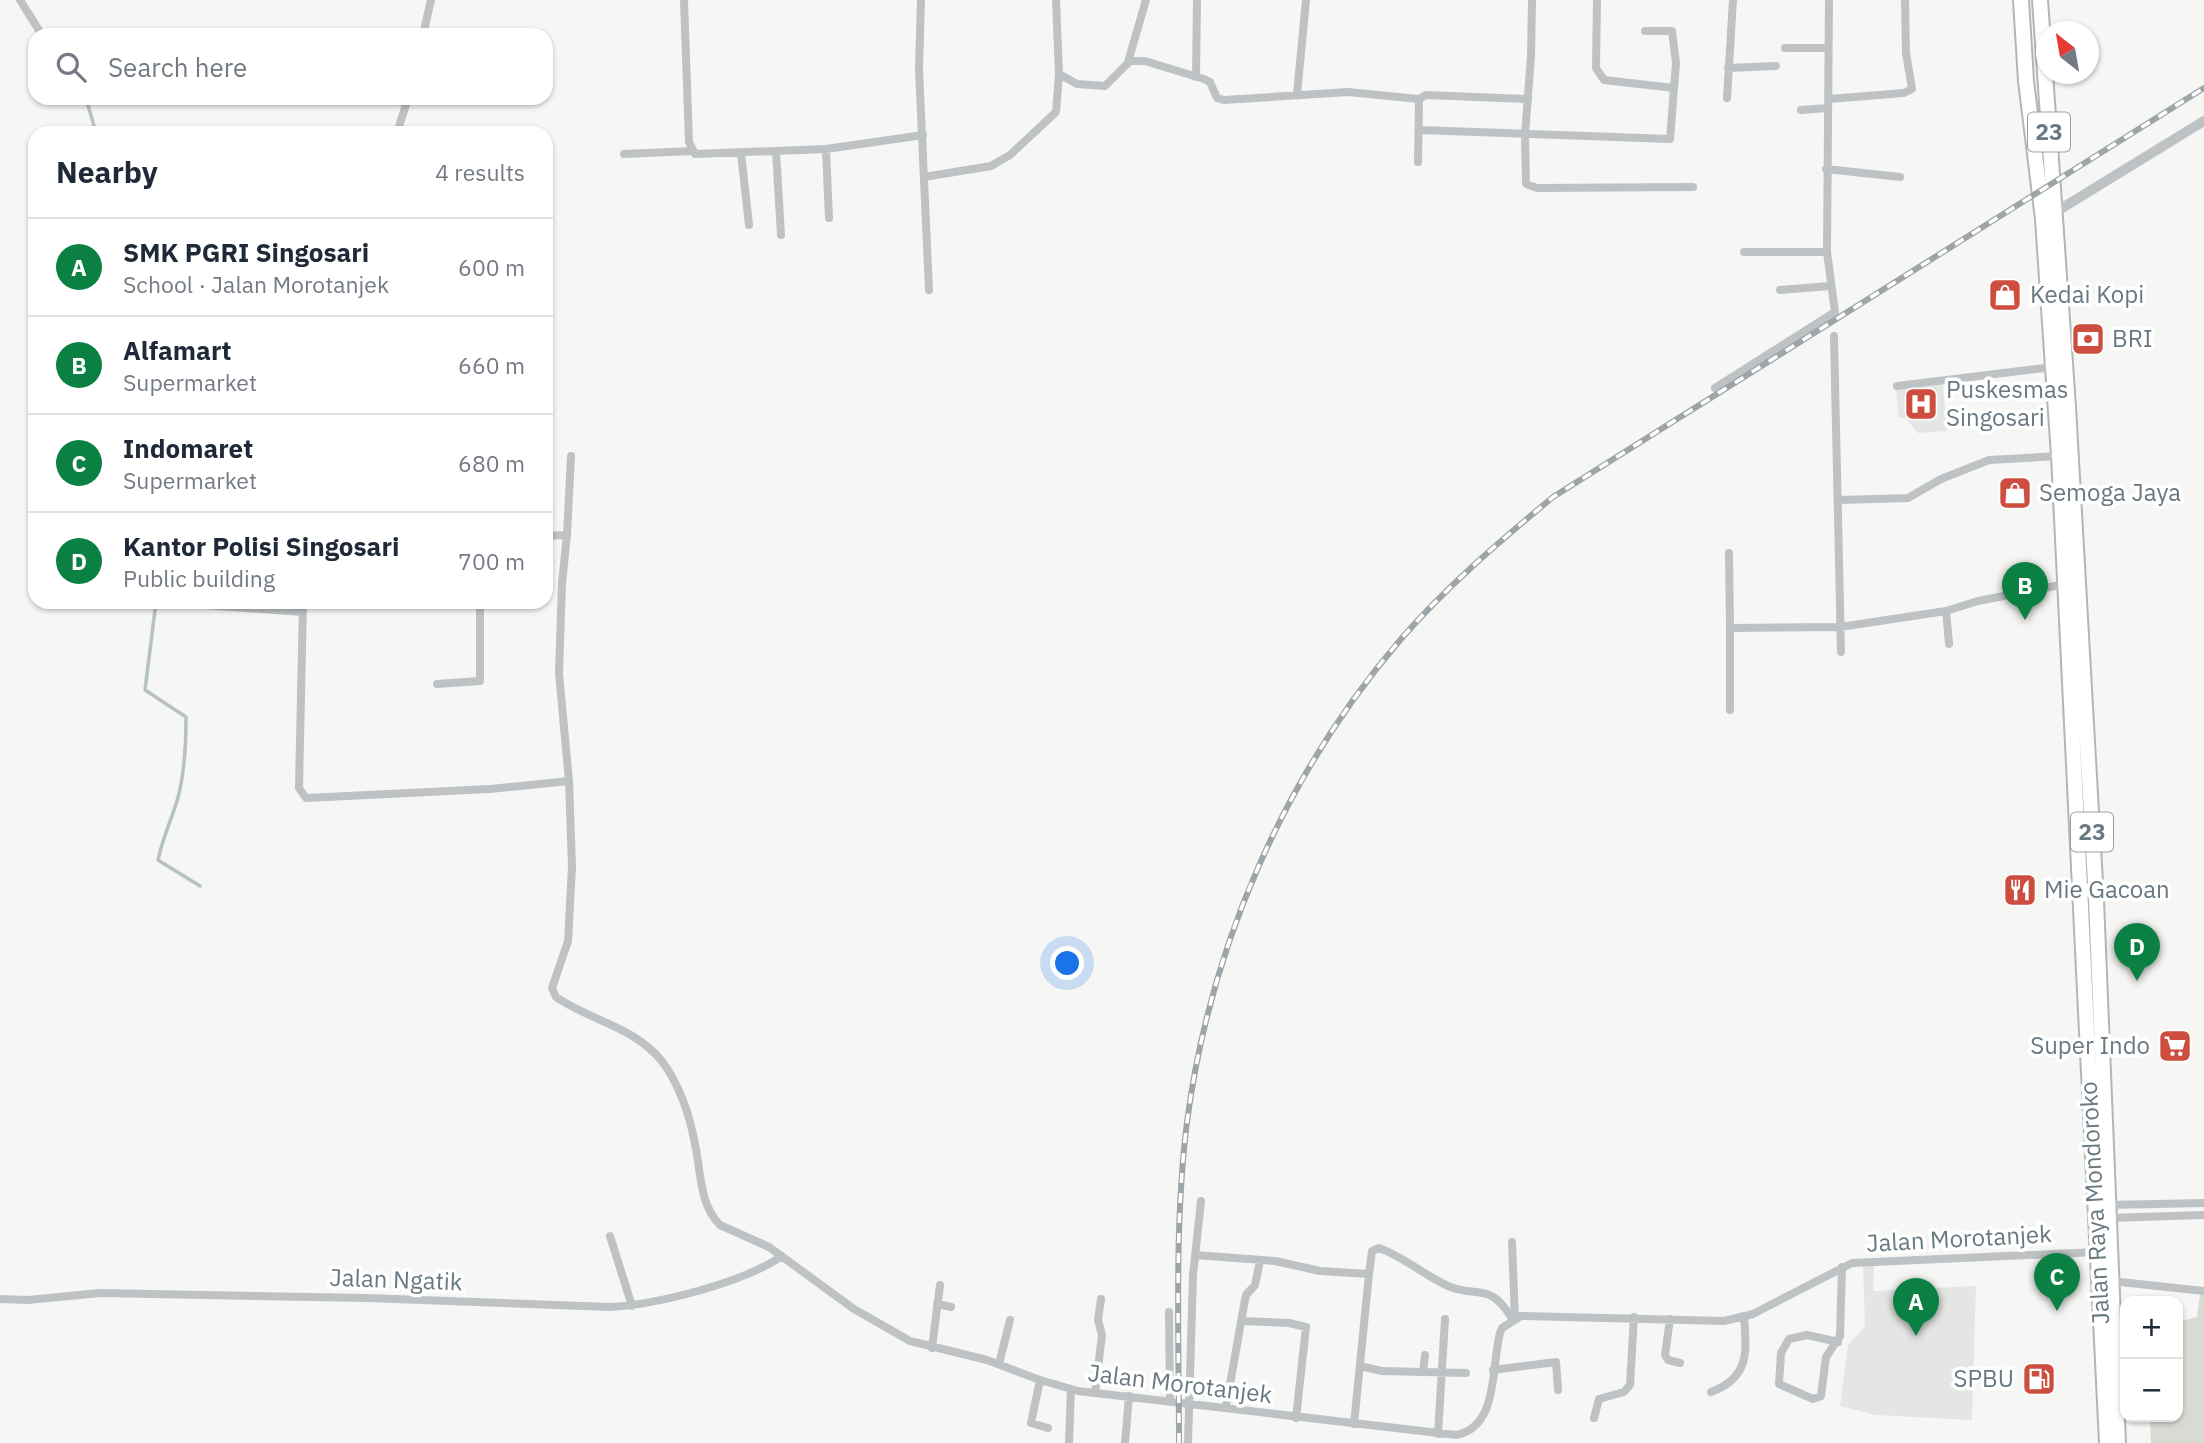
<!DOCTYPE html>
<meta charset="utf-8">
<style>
:root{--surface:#fff;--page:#f2f2f3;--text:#1f2937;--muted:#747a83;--line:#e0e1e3;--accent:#0b8043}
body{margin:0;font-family:"IBM Plex Sans",sans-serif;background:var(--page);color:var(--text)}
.controls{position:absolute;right:21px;bottom:21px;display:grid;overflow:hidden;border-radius:14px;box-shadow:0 2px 5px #0004}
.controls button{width:63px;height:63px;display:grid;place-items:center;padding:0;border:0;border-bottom:2px solid var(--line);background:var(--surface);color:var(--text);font:35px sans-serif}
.compass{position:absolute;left:2036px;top:21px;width:63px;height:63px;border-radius:50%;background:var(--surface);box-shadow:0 2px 5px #0004;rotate:329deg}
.you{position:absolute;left:1068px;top:964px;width:24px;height:24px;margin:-18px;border:5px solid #fff;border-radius:50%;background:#1a73e8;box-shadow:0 0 0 10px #1a73e833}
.badge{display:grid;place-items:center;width:46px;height:46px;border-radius:50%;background:var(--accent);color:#fff;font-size:23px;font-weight:700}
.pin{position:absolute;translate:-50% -58px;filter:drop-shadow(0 2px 4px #0008)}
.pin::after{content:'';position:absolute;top:37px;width:24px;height:21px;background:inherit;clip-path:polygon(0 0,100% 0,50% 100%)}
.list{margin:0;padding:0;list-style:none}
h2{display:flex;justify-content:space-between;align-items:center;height:91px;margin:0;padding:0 28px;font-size:30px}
h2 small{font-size:23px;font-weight:400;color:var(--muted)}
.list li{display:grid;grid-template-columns:46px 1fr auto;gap:21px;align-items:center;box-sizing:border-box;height:98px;padding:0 28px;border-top:2px solid var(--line)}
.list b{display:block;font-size:26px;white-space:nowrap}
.list p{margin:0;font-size:23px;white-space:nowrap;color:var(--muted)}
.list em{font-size:23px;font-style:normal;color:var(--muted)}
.icon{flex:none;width:38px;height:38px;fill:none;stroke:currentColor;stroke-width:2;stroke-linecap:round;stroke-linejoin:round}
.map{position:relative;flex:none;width:2204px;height:1443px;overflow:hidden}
.search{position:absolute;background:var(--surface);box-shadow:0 2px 5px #0004;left:28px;top:28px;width:525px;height:77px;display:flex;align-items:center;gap:18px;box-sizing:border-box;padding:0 24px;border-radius:21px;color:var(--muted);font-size:26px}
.panel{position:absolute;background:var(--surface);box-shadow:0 2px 5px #0004;left:28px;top:126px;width:525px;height:483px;border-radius:21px}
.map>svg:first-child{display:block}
.built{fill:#e4e6e4}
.green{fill:#d7dbd3}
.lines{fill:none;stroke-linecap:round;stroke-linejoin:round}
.stream{stroke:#b5c1c3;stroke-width:3.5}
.trunk-casing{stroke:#b2b6b8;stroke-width:18}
.minor{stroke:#bec2c5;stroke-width:8}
.tertiary{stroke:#bec2c5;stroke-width:10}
.trunk{stroke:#fff;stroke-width:14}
.rail-casing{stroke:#9ea5a9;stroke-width:6}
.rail{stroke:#fff;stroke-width:3.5;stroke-dasharray:10;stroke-linecap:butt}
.labels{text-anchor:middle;stroke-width:7;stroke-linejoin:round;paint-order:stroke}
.shield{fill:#fff;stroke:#96a1a7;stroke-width:2}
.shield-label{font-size:23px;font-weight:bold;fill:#697981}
.poi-label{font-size:24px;fill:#697981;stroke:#fff;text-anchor:start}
.street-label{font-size:24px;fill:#697981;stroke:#fff}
</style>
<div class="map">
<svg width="2204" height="1443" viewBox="0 0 2204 1443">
<rect width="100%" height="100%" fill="#f6f6f4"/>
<path class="built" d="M1943,385L1947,431L1918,433L1905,418H1899L1896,390Z
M1863,1265L1874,1266L1873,1291L1976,1286L1972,1420L1876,1415L1840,1406L1848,1345L1865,1327Z"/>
<path class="green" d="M2200,1294L2204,1295V1443H2151L2150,1417H2178V1322L2197,1317Z"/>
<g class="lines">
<path class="stream" d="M86,98L96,133
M156,602L145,690L186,717C186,745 185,777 176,804C170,823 162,840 158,860L200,886"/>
<defs>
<path id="trunk" d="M2021,0L2026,81L2043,219L2059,456L2107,1443
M2040,0L2068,407L2096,900L2118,1443"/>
</defs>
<use href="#trunk" class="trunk-casing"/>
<path class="minor" d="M20,0L42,35
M684,0L689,142L695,154L826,149L923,135
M921,0L919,69L929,290
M1532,0L1531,56L1525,135L1526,184L1537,188L1693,187
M1645,31H1672L1676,63L1674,88
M423,35L431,0
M1785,48H1827
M1128,62L1146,0
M1728,68L1776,66
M1059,74L1077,84L1105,86L1130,61H1145L1204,79L1210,82L1217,98L1224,100L1348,92L1419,99L1426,95L1528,99
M1196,77L1197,0
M1297,94L1306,0
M1727,98L1733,0
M1829,99L1904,93L1912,89L1906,53L1905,0
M1801,110L1828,108
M1419,130L1670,139L1674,88L1604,80L1596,68L1597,0
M397,133L408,98
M826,149L829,218
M776,151L781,235
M741,153L749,225
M624,154L692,151
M1418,162L1419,99
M1826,169L1900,177
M924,177L991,166L1010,155L1056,112L1059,74L1056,0
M1744,252H1827
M1780,290L1830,286
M1834,336L1841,652
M1897,386L2053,367
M1715,388L1835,312L1827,252L1829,0
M1839,500L1908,498L1941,479L1989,460L2059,456
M567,535L571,456
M546,536L567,535L562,583L559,673L569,781L572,867L568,941L552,988L556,997C589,1020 634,1027 661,1060C679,1083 690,1116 695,1144C701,1171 699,1204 720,1225L769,1247L854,1309L910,1341L987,1360L1040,1380L1078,1391L1456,1435C1499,1427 1491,1367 1500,1333L1502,1328L1521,1316L1724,1321L1753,1314L1852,1263L2097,1252
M1729,553L1730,628
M303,602L299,788L306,798L490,789L569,781
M202,605L303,612
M1946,611L1949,644
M437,684L480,681V602
M1730,710V628L1840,627L1946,611L1978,601L2065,584
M2107,1205L2204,1203
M2108,1218L2204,1215
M610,1236L632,1306
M1512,1242L1515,1319
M1195,1255L1275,1261L1320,1271L1369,1274L1372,1251L1379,1248C1404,1257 1424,1275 1448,1286C1479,1299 1489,1280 1513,1320
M2111,1281L2204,1291
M0,1299L28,1300L100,1293L367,1298L611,1307C658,1304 743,1283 782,1256
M937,1304L951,1307
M1169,1312L1170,1402
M1670,1319L1665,1355L1668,1360L1680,1363
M1241,1321L1289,1323L1306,1327L1296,1418
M1838,1342L1807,1335L1789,1339L1781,1353L1779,1384L1813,1399L1821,1396L1826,1357L1840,1336L1842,1267
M932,1348L940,1285
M999,1364L1010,1320
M1360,1366L1382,1371L1466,1373
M1493,1370L1556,1362L1558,1390
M1423,1372L1425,1355
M1040,1380L1031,1423L1048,1428
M1711,1392C1749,1378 1747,1353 1744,1317
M1095,1393L1102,1335L1098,1320L1101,1299
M1226,1407L1244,1305L1246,1295L1255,1285L1260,1261
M1594,1418L1599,1399L1624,1392L1630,1385L1634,1317
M1354,1424L1369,1274
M1438,1434L1445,1319
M1069,1443L1071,1389
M1125,1443L1129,1396
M1188,1443L1193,1275L1201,1201"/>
<path class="tertiary" d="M2054,213L2204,121"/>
<use href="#trunk" class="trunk"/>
<defs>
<path id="rail" d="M1179,1443C1179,1339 1174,1225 1187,1122C1210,946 1285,774 1401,639C1446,587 1500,541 1553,497L2204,88"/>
</defs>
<use href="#rail" class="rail-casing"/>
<use href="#rail" class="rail"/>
</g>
<defs>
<symbol id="shop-square" viewBox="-11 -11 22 22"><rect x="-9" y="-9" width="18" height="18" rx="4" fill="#cd4e3e" stroke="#fff"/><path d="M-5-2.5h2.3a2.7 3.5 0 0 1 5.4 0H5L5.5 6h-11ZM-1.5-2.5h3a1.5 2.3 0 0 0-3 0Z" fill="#fff"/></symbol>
<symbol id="bank-square" viewBox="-11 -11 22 22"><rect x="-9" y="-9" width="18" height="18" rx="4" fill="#cd4e3e" stroke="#fff"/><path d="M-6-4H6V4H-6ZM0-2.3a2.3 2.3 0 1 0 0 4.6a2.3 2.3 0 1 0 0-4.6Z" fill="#fff"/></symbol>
<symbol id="hospital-square" viewBox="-11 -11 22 22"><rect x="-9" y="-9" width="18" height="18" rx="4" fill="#cd4e3e" stroke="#fff"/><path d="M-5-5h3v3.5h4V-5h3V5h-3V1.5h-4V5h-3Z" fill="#fff"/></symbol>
<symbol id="restaurant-square" viewBox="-11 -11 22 22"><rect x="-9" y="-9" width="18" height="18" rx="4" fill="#cd4e3e" stroke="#fff"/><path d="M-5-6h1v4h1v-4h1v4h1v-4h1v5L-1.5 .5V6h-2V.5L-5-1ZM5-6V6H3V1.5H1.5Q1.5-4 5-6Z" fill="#fff"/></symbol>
<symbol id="supermarket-square" viewBox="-11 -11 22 22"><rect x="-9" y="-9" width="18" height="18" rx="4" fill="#cd4e3e" stroke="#fff"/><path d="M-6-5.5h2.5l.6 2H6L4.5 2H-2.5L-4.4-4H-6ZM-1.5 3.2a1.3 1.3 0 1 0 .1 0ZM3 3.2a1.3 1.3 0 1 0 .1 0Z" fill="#fff"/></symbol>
<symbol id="fuel-square" viewBox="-11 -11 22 22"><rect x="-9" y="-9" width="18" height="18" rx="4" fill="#cd4e3e" stroke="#fff"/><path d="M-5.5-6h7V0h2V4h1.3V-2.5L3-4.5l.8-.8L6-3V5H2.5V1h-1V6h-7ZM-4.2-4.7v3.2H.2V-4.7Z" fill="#fff"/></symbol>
</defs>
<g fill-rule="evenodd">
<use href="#shop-square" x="1986" y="276" width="38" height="38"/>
<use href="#bank-square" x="2069" y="320" width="38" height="38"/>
<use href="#hospital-square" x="1902" y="385" width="38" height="38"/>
<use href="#shop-square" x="1996" y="474" width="38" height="38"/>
<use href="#restaurant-square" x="2001" y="871" width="38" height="38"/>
<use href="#supermarket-square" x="2156" y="1027" width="38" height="38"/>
<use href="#fuel-square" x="2020" y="1360" width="38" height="38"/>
</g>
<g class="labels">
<g class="shield">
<rect x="2028" y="112.5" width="42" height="39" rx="5"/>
<rect x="2071" y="812.5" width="42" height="39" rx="5"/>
</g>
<g class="shield-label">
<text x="2049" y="140">23</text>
<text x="2092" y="840">23</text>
</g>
<g class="poi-label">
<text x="2030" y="303">Kedai Kopi</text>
<text x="2112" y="347">BRI</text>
<text x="1946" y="398">Puskesmas<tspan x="1946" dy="28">Singosari</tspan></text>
<text x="2039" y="501">Semoga Jaya</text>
<text x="2044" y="898">Mie Gacoan</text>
<text x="2150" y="1054" text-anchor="end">Super Indo</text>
<text x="2014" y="1387" text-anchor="end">SPBU</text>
</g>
<g class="street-label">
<text transform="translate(2095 1203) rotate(-93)" y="8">Jalan Raya Mondoroko</text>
<text transform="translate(1959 1239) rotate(-3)" y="8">Jalan Morotanjek</text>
<text transform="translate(396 1280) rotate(2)" y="8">Jalan Ngatik</text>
<text transform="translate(1180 1384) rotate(7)" y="8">Jalan Morotanjek</text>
</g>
</g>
</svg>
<div class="controls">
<button>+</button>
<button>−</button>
</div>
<svg class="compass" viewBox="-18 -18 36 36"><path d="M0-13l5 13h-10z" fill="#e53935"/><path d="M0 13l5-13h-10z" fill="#747a83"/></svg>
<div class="you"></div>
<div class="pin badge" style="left:1916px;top:1336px">A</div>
<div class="pin badge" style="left:2025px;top:620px">B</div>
<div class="pin badge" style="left:2057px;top:1311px">C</div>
<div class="pin badge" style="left:2137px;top:981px">D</div>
<div class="search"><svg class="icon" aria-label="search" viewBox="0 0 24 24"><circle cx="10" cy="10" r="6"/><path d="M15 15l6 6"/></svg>Search here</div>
<section class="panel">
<h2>Nearby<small>4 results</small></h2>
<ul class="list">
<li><span class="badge">A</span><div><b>SMK PGRI Singosari</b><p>School · Jalan Morotanjek</p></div><em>600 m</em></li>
<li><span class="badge">B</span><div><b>Alfamart</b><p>Supermarket</p></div><em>660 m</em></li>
<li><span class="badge">C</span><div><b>Indomaret</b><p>Supermarket</p></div><em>680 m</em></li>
<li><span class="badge">D</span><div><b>Kantor Polisi Singosari</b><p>Public building</p></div><em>700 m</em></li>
</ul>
</section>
</div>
